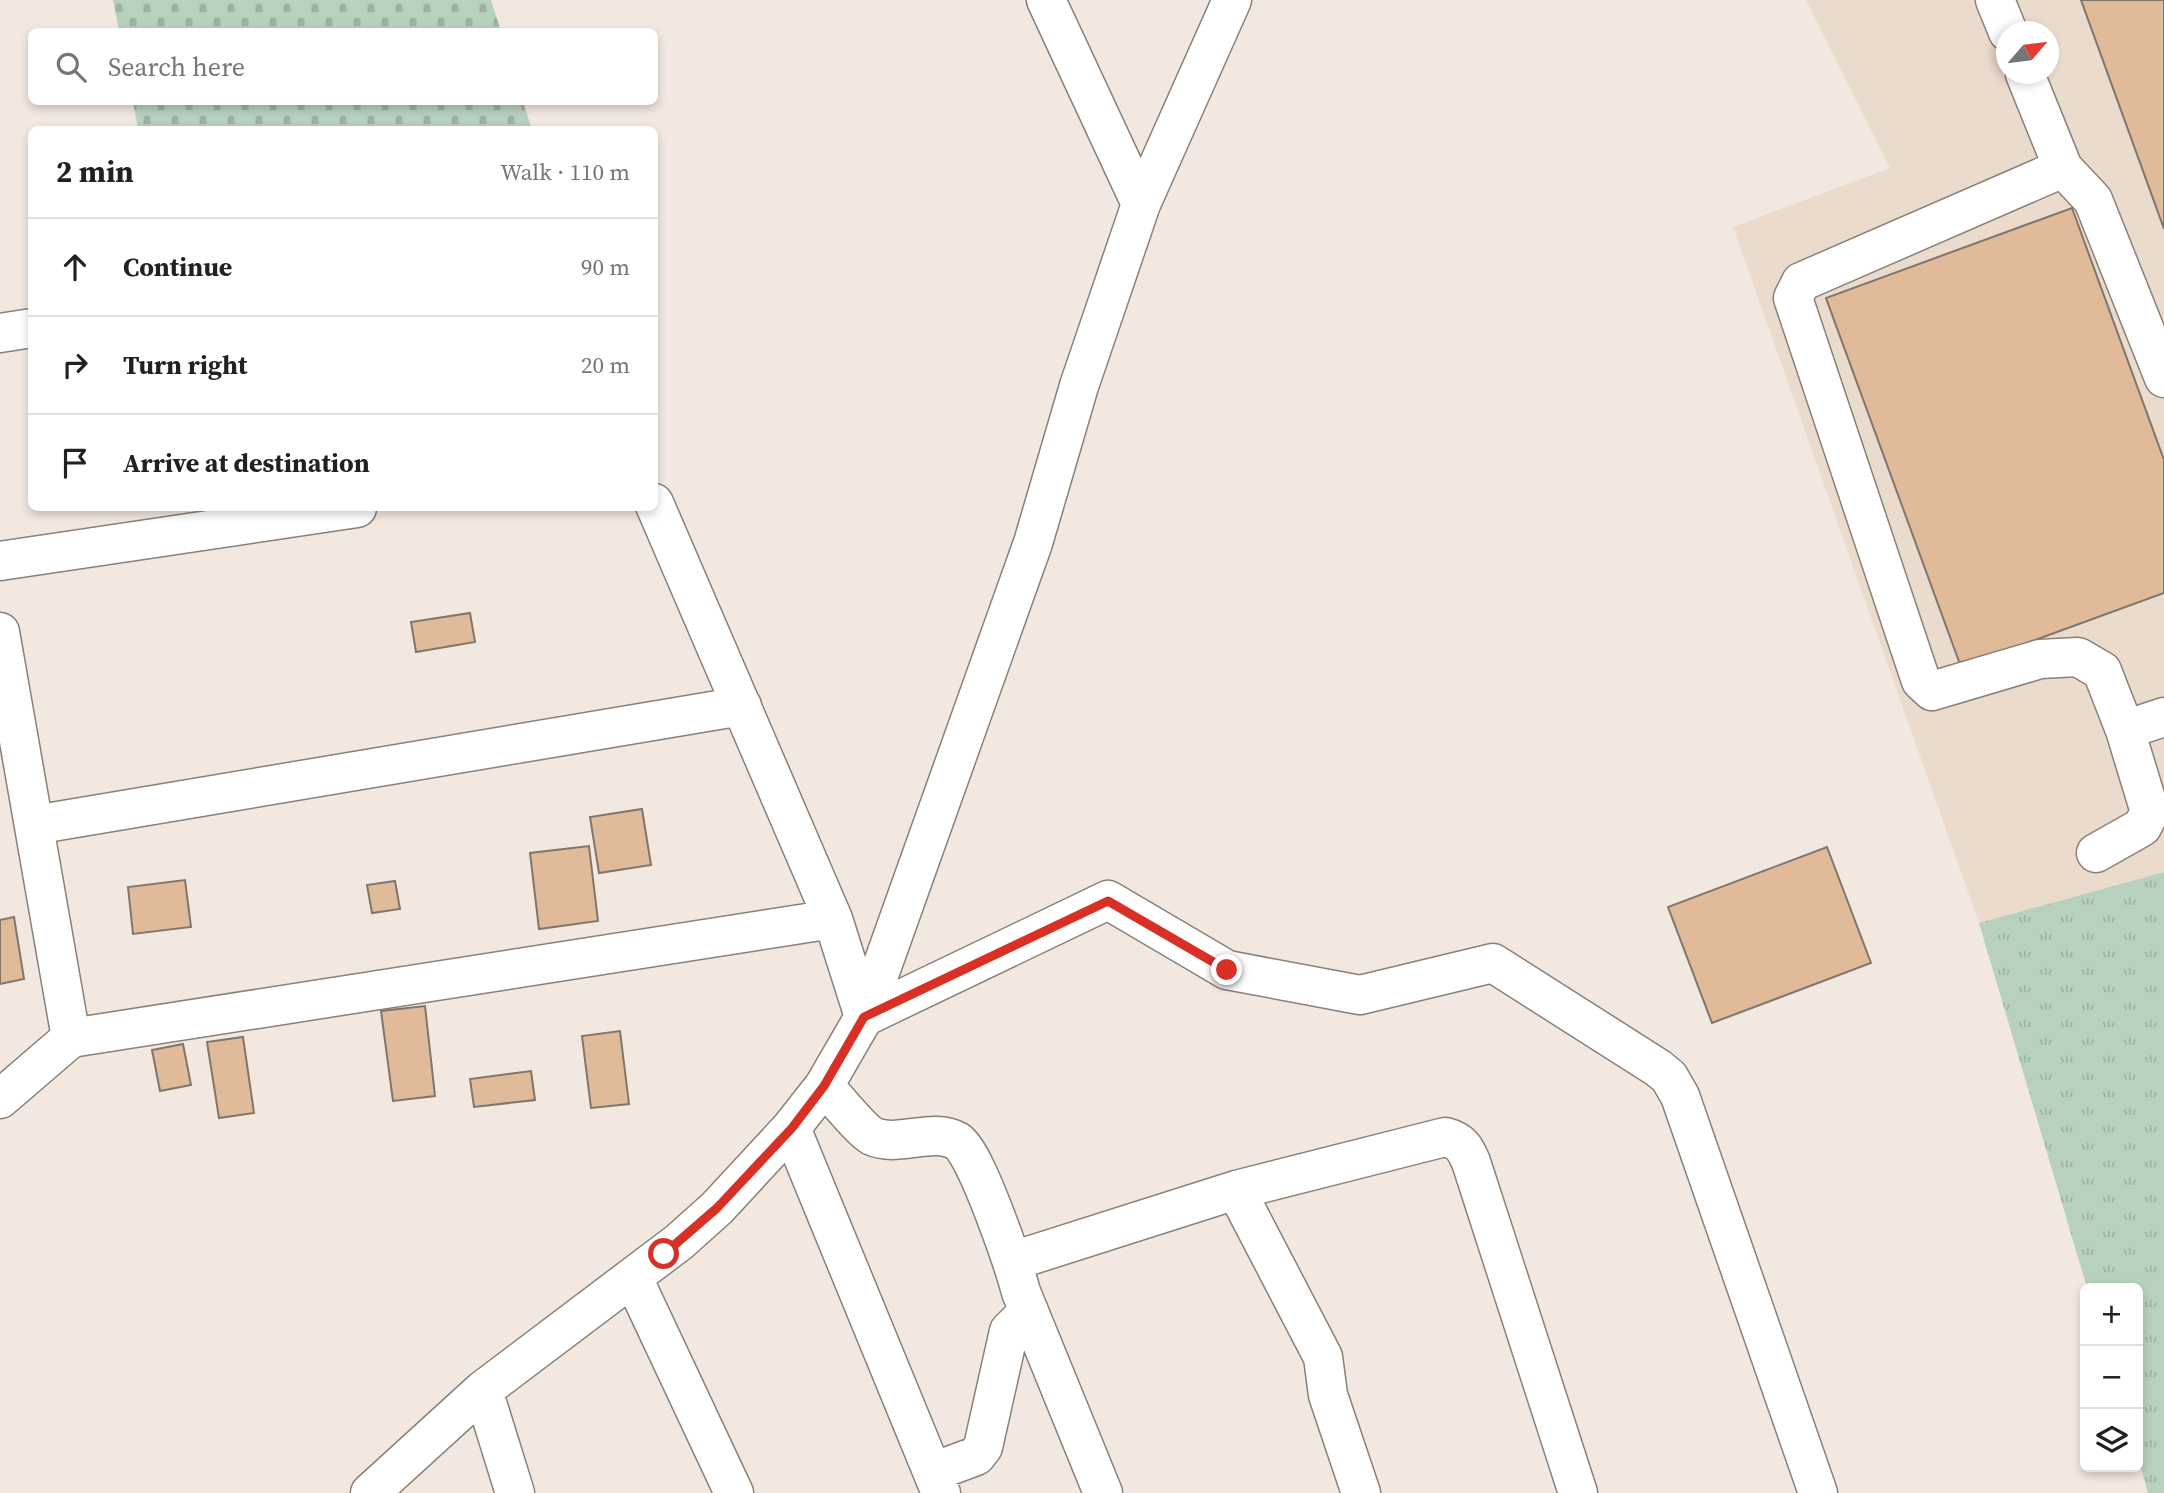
<!DOCTYPE html>
<meta charset="utf-8">
<style>
:root{--surface:#fff;--page:#f2f2f2;--text:#202124;--muted:#757577;--line:#e0e0e0}
body{margin:0;font-family:"Source Serif 4",serif;background:var(--page);color:var(--text)}
.controls{position:absolute;right:21px;bottom:21px;display:grid;overflow:hidden;border-radius:10px;box-shadow:0 4px 10px #0003}
.controls button{width:63px;height:63px;display:grid;place-items:center;padding:0;border:0;border-bottom:2px solid var(--line);background:var(--surface);color:var(--text);font:35px sans-serif}
.compass{position:absolute;left:1996px;top:21px;width:63px;height:63px;border-radius:50%;background:var(--surface);box-shadow:0 4px 10px #0003;rotate:62deg}
.stop{position:absolute;width:21px;height:21px;margin:-16px;border:5px solid #d93025;border-radius:50%;background:#fff}
.stop.end{background:#d93025;border-color:#fff;box-shadow:0 2px 7px #0008}
.list{margin:0;padding:0;list-style:none}
h2{display:flex;justify-content:space-between;align-items:center;height:91px;margin:0;padding:0 28px;font-size:30px}
h2 small{font-size:23px;font-weight:400;color:var(--muted)}
.list li{display:grid;grid-template-columns:46px 1fr auto;gap:21px;align-items:center;box-sizing:border-box;height:98px;padding:0 28px;border-top:2px solid var(--line)}
.list b{display:block;font-size:26px;white-space:nowrap}
.list em{font-size:23px;font-style:normal;color:var(--muted)}
.icon{flex:none;width:38px;height:38px;fill:none;stroke:currentColor;stroke-width:2;stroke-linecap:round;stroke-linejoin:round}
.map{position:relative;flex:none;width:2164px;height:1493px;overflow:hidden}
.search{position:absolute;background:var(--surface);box-shadow:0 4px 10px #0003;left:28px;top:28px;width:630px;height:77px;display:flex;align-items:center;gap:18px;box-sizing:border-box;padding:0 24px;border-radius:10px;color:var(--muted);font-size:26px}
.panel{position:absolute;background:var(--surface);box-shadow:0 4px 10px #0003;left:28px;top:126px;width:630px;height:385px;border-radius:10px}
.map>svg:first-child{display:block}
.built{fill:#ebdbcd;fill-rule:evenodd}
.grass{fill:url(#grass-tufts)}
.cemetery{fill:url(#cemetery-stones)}
.building{fill:#e0ba99;stroke:#7f766f;stroke-width:2}
.lines{fill:none;stroke-linecap:round;stroke-linejoin:round}
.minor-casing{stroke:#898078;stroke-width:41}
.minor{stroke:#fff;stroke-width:38}
.route{stroke:#d93025;stroke-width:9}
</style>
<div class="map">
<svg width="2164" height="1493" viewBox="0 0 2164 1493">
<defs>
<pattern id="grass-tufts" width="24" height="20" patternUnits="userSpaceOnUse" patternTransform="scale(1.75)"><rect width="24" height="20" fill="#b7d1bd"/><path d="M3 7l-1-3M5 7V3M7 7l1-3M15 17l-1-3M17 17v-4M19 17l1-3" fill="none" stroke="#9db3a2"/></pattern>
<pattern id="cemetery-stones" width="16" height="16" patternUnits="userSpaceOnUse" patternTransform="scale(1.75)"><rect width="16" height="16" fill="#b7d1bd"/><path d="M2 7V4a2 2 0 0 1 4 0v3zM10 15v-3a2 2 0 0 1 4 0v3z" fill="#9db3a2"/></pattern>
</defs>
<rect width="100%" height="100%" fill="#f2e8df"/>
<path class="built" d="M1806,0H2164V872L1979,923L1733,227L1890,168ZM2007,32H2048V74H2007Z"/>
<path class="grass" d="M2164,872V1493H2148L2138,1458V1288H2087L1979,923Z"/>
<path class="cemetery" d="M113,0H491L501,31H119Z
M133,102H523L532,129H138Z"/>
<path class="building" d="M2081,0H2164V229Z
M2072,208L2164,460V593L1961,667L1826,298Z
M470,613L475,642L416,652L411,622Z
M642,809L651,865L599,873L590,817Z
M589,846L598,921L539,929L530,853Z
M1827,847L1871,963L1712,1023L1668,907Z
M185,880L191,927L133,934L128,887Z
M395,881L400,909L372,913L367,885Z
M14,917L24,979L0,984V920Z
M425,1006L435,1096L393,1101L381,1011Z
M620,1031L629,1104L591,1108L582,1036Z
M243,1037L254,1113L219,1118L207,1042Z
M183,1044L191,1085L160,1091L152,1050Z
M531,1071L535,1100L474,1107L470,1079Z"/>
<g class="lines">
<defs>
<path id="minor" d="M1046,0L1141,204
M1995,0L2008,32
M2025,74L2063,168L2093,200L2164,378
M2063,168L1801,282L1793,298L1921,681L1932,691L2040,659L2078,657L2102,671L2125,730
M0,333L32,328
M654,503L833,919L864,1017L1108,900L1227,970L1360,995L1493,963L1658,1068L1669,1077L1680,1096L1818,1493
M0,561L357,508
M0,632L71,1038L0,1099
M34,825L742,706
M2096,853L2142,827L2150,812L2125,730L2164,717
M71,1038L833,919
M824,1086C835,1097 861,1130 872,1136C898,1148 932,1127 957,1141C976,1152 1014,1266 1021,1292L1103,1493
M791,1128L941,1493
M1236,1190L1323,1357L1328,1395L1361,1493
M1013,1261L1236,1190L1445,1137C1461,1141 1465,1148 1471,1162L1578,1493
M633,1278L734,1493
M483,1390L515,1493
M933,1472L976,1456L983,1447L1009,1331L1029,1311
M370,1493L483,1390L679,1242L717,1208L791,1128L824,1086L864,1017L1033,543L1079,386L1141,204L1232,0"/>
</defs>
<use href="#minor" class="minor-casing"/>
<use href="#minor" class="minor"/>
</g>
<g class="lines">
<path class="route" d="M664,1254L717,1208L792,1128L824,1086L864,1017L1108,901L1227,970"/>
</g>
</svg>
<div class="controls">
<button>+</button>
<button>−</button>
<button><svg class="icon" aria-label="layers" viewBox="0 0 24 24"><path d="M12 4l9 5-9 5-9-5zM3 14l9 5 9-5"/></svg></button>
</div>
<svg class="compass" viewBox="-18 -18 36 36"><path d="M0-13l5 13h-10z" fill="#e53935"/><path d="M0 13l5-13h-10z" fill="#757577"/></svg>
<div class="stop" style="left:664px;top:1254px"></div>
<div class="stop end" style="left:1227px;top:970px"></div>
<div class="search"><svg class="icon" aria-label="search" viewBox="0 0 24 24"><circle cx="10" cy="10" r="6"/><path d="M15 15l6 6"/></svg>Search here</div>
<section class="panel">
<h2>2 min<small>Walk · 110 m</small></h2>
<ul class="list">
<li><svg class="icon" aria-label="ahead" viewBox="0 0 24 24"><path d="M12 20V5M6 11l6-6 6 6"/></svg><div><b>Continue</b></div><em>90 m</em></li>
<li><svg class="icon" aria-label="right" viewBox="0 0 24 24"><path d="M7 20v-9h11M14 6l5 5-5 5"/></svg><div><b>Turn right</b></div><em>20 m</em></li>
<li><svg class="icon" aria-label="arrive" viewBox="0 0 24 24"><path d="M6 21V4h12l-3 4 3 4H6"/></svg><div><b>Arrive at destination</b></div></li>
</ul>
</section>
</div>
